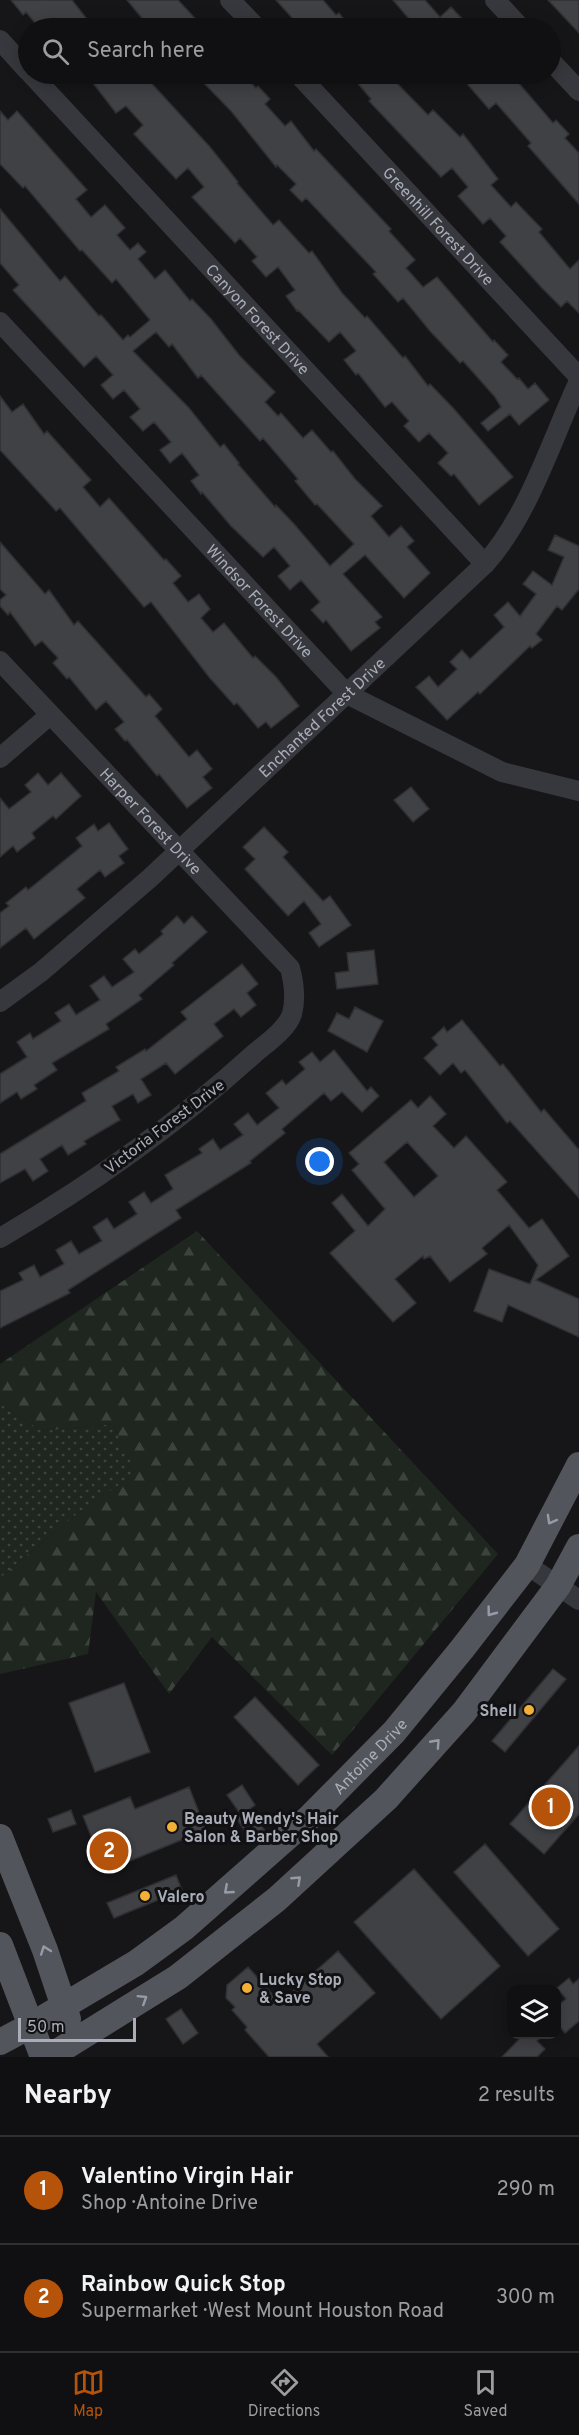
<!DOCTYPE html>
<meta charset="utf-8">
<style>
:root{--surface:#101012;--page:#19191b;--text:#f1f3f6;--muted:#9c9d9f;--line:#303032;--accent:#b45309}
body{margin:0;font-family:Overpass,sans-serif;background:var(--page);color:var(--text)}
.controls{position:absolute;right:18px;bottom:18px;display:grid;overflow:hidden;border-radius:12px;box-shadow:0 3px 15px #0003}
.controls button{width:54px;height:54px;display:grid;place-items:center;padding:0;border:0;border-bottom:2px solid var(--line);background:var(--surface);color:var(--text);font:30px sans-serif}
.scale{position:absolute;left:18px;bottom:15px;width:118px;box-sizing:border-box;padding-left:6px;border:3px solid #a8adb8;border-top:0;font-size:16px;line-height:21px;white-space:nowrap;color:#a8adb8;-webkit-text-stroke:4px #111113;paint-order:stroke}
.you{position:absolute;left:320px;top:1162px;width:21px;height:21px;margin:-15px;border:4px solid #fff;border-radius:50%;background:#1a73e8;box-shadow:0 0 0 9px #1a73e833}
.badge{display:grid;place-items:center;width:39px;height:39px;border-radius:50%;background:var(--accent);color:#fff;font-size:20px;font-weight:700}
.pin{position:absolute;translate:-50% -50%;border:3px solid #fff;box-shadow:0 2px 6px #0006}
.list{margin:0;padding:0;list-style:none}
h2{display:flex;justify-content:space-between;align-items:center;height:78px;margin:0;padding:0 24px;font-size:26px}
h2 small{font-size:20px;font-weight:400;color:var(--muted)}
.list li{display:grid;grid-template-columns:39px 1fr auto;gap:18px;align-items:center;box-sizing:border-box;height:108px;padding:0 24px;border-top:2px solid var(--line)}
.list b{display:block;font-size:22px;white-space:nowrap}
.list p{margin:0;font-size:20px;white-space:nowrap;color:var(--muted)}
.list em{font-size:20px;font-style:normal;color:var(--muted)}
.icon{flex:none;width:33px;height:33px;fill:none;stroke:currentColor;stroke-width:2;stroke-linecap:round;stroke-linejoin:round}
.map{position:relative;flex:none;width:579px;height:2057px;overflow:hidden}
.search{position:absolute;background:var(--surface);box-shadow:0 3px 15px #0003;left:18px;right:18px;top:18px;height:66px;display:flex;align-items:center;gap:15px;box-sizing:border-box;padding:0 21px;border-radius:33px;color:var(--muted);font-size:22px}
.sheet{height:294px;background:var(--surface)}
nav{display:flex;justify-content:space-around;align-items:center;box-sizing:border-box;height:84px;border-top:2px solid var(--line);background:var(--surface);font-size:16px;color:var(--muted)}
nav a{display:grid;justify-items:center;gap:3px}
nav .on{color:var(--accent)}
.map>svg:first-child{display:block}
.grass{fill:url(#grass-dots)}
.forest{fill:url(#forest-firs)}
.building{fill:#404145;stroke:#303034;stroke-width:1.5;fill-rule:evenodd}
.lines{fill:none;stroke-linecap:round;stroke-linejoin:round}
.minor{stroke:#37383d;stroke-width:20}
.major{stroke:#53555c;stroke-width:26}
.oneway{stroke:#979ba6}
.poi-dot{fill:#f2b134;stroke:#111113;stroke-width:2}
.labels{text-anchor:middle;stroke-width:6;stroke-linejoin:round;paint-order:stroke}
.street-label{font-size:16px;fill:#a8adb8;stroke:#111113}
.poi-label{font-size:16px;font-weight:bold;fill:#a8adb8;stroke:#111113;text-anchor:start}
</style>
<div class="map">
<svg width="579" height="2057" viewBox="0 0 579 2057">
<defs>
<pattern id="grass-dots" width="8" height="8" patternUnits="userSpaceOnUse" patternTransform="scale(1.5)"><rect width="8" height="8" fill="#1e261f"/><path d="M2 2h.1M6 6h.1" fill="none" stroke="#3c433d" stroke-width="1.8" stroke-linecap="round"/></pattern>
<pattern id="forest-firs" width="22" height="20" patternUnits="userSpaceOnUse" patternTransform="scale(1.5)"><rect width="22" height="20" fill="#1e261f"/><path d="M5 1l3.5 6h-7zM16 11l3.5 6h-7z" fill="#3c433d"/></pattern>
</defs>
<rect width="100%" height="100%" fill="#161618"/>
<path class="grass" d="M0,1404L42,1431L113,1424L137,1473L78,1513L0,1578Z"/>
<path class="forest" d="M197,1231L498,1554L332,1755L212,1637L169,1694L96,1592L88,1654L0,1674V1578L78,1513L136,1473L113,1424L42,1431L0,1404V1364Z"/>
<path class="building" d="M11,0H72L94,28H39L26,12L23,15Z
M127,0H178L204,28H150Z
M276,0H323L336,15L339,13L351,28H301Z
M393,0H425L440,17L451,7L471,28H399L409,19Z
M548,0H579V33Z
M86,74H143L210,147L238,182L237,183L273,225L279,220L309,253L312,251L342,293L365,318L367,316L403,358L405,356L428,386L430,384L454,409L513,477L479,505L454,474L451,476L438,463L448,453L429,433L419,442L404,426L409,421L392,402L385,407L358,373L356,375L344,360L356,351L340,332L329,342L298,310L297,311L286,296L295,290L278,267L266,277L252,261L257,257L240,238L235,243L192,197L204,187L188,168L176,179L134,134L143,125L126,106L116,113Z
M195,74H243L256,88L258,86L270,99L265,104L285,126L291,121L314,151L316,149L391,229L389,231L415,260L406,268L423,287L437,277L493,342L494,340L508,355L501,362L517,379L519,378L528,389L535,383L549,400L519,425L510,414L488,431L481,423L501,407L495,397L463,361L460,363L430,331L403,298L398,302L373,274L376,272L306,198L302,202L290,190L296,184L277,165L276,167L231,111Z
M350,74H388L428,115L433,110L460,137L463,134L498,179L491,185L511,207L516,202L542,229L539,232L570,269L579,260V313L567,301L561,307L542,288L500,242L506,236L490,218L483,224L458,196L468,187L452,168L441,177L369,101L371,99Z
M467,74H511L553,123L556,120L569,134L565,138L579,153V204L528,146L531,143L496,103L489,109L468,85L473,80Z
M0,111L8,120L17,111L87,190L76,199L91,217L105,205L125,228L117,235L130,250L138,243L146,252L138,259L155,279L165,270L190,301L192,299L211,319L239,355L275,392L265,402L278,416L281,413L303,438L312,430L331,452L333,451L355,479L382,506L371,516L389,537L401,526L414,541L407,547L430,573L404,598L365,555L343,574L382,617L375,622L380,628L351,651L326,620L323,623L311,610L320,602L301,580L290,590L278,576L290,566L274,547L263,557L231,526L202,492L201,494L191,481L199,475L182,453L170,463L160,450L171,442L154,422L143,431L130,417L140,409L124,390L113,399L101,385L113,375L96,356L84,367L13,290L19,285L0,263V209L60,281L65,276L99,316L101,315L123,340L128,335L130,337L150,320L116,279L112,283L82,250L80,251L25,186L23,188L0,164ZM156,332L169,347L172,344L198,378L201,375L260,441L263,438L298,479L295,481L315,505L317,504L354,544L330,566L294,524L276,505L275,507L238,464L239,463L224,444L220,447L189,408L133,351Z
M0,396L12,412L23,404L44,434L47,431L91,480L83,487L100,507L109,498L164,560L166,559L181,576L173,583L188,602L199,594L210,609L201,618L213,632L224,623L253,658L255,656L276,677L299,706L271,728L266,722L258,728L237,703L234,705L209,677L151,602L144,607L60,508L56,511L0,450Z
M555,535L579,546V589L562,610L557,606L536,634L542,640L532,648L530,646L480,694L478,692L447,720L416,687L429,676L438,687L457,669L450,662L462,650L470,659L504,627L494,615L508,602L520,616L536,594L523,584L533,571L552,585L564,557L548,550Z
M0,542L45,594L49,590L74,625L78,621L146,697L149,694L162,709L155,716L189,757L197,750L212,769L203,777L212,788L187,808L159,774L157,776L127,740L125,741L115,729L124,722L106,701L96,710L69,677L67,679L53,663L58,658L42,641L35,646L10,612L8,615L0,606V600L6,595L0,589Z
M38,773L48,785L61,773L81,796L56,819L53,816L32,833L35,838L17,852L13,846L0,857V798L9,809L31,792L25,785Z
M411,787L429,809L413,822L394,800Z
M109,823L128,849L119,856L124,863L105,877L100,870L77,889L85,898L34,939L26,928L0,948V913L9,906L6,903L26,887L28,890L82,846L76,838L94,824L98,831Z
M264,827L288,852L283,857L323,901L330,896L351,925L319,947L309,933L321,924L304,901L288,916L245,869L255,859L243,847Z
M177,916L184,924L192,916L207,932L172,963L174,965L139,995L142,999L106,1024L109,1029L52,1063L57,1070L34,1085L37,1089L21,1099L17,1092L0,1103V1074L27,1057L17,1042L30,1033L33,1039L61,1021L55,1013L69,1004L76,1015L100,1000L90,986L104,976L112,987L134,972L123,959L135,949L139,954L163,934L161,931Z
M374,950L378,984L337,989L335,973L349,971L347,953Z
M242,964L258,984L247,993L256,1005L241,1017L234,1009L214,1024L223,1036L175,1074L166,1063L141,1079L151,1095L138,1103L133,1094L112,1106L120,1120L84,1141L86,1144L68,1155L62,1145L40,1159L48,1171L33,1181L25,1169L0,1183V1154L86,1101L82,1093L119,1071L116,1067L145,1049L146,1051L187,1019L181,1012Z
M355,1007L383,1021L367,1052L328,1031L337,1013L349,1019Z
M462,1020L500,1066L503,1064L541,1112L544,1109L579,1150V1198L510,1121L507,1123L465,1070L461,1073L453,1063L440,1075L424,1058L438,1045L432,1038L444,1027L447,1032Z
M334,1050L367,1091L371,1087L379,1096L362,1112L342,1092L331,1101L324,1093L282,1129L285,1133L250,1161L251,1163L176,1210L181,1218L68,1290L70,1293L0,1328V1291L23,1280L19,1273L34,1265L40,1277L64,1264L56,1250L71,1241L79,1254L102,1241L93,1227L107,1218L114,1229L137,1214L129,1202L144,1192L151,1203L173,1189L165,1175L202,1153L199,1149L213,1139L220,1150L243,1135L234,1124L248,1113L257,1125L279,1108L266,1093L282,1080L286,1085L305,1069L299,1062L312,1052L320,1062Z
M430,1096L446,1114L433,1126L454,1148L466,1136L507,1182L497,1190L529,1228L542,1219L569,1256L536,1280L579,1299V1337L508,1305L502,1322L474,1311L489,1269L530,1284L538,1265L509,1225L482,1248L487,1254L450,1282L430,1256L424,1259L423,1256L395,1279L416,1303L393,1322L330,1253L355,1231L332,1203L342,1194L368,1226L385,1209L352,1170L359,1164L349,1153L411,1100L418,1108ZM407,1142L438,1176L414,1197L384,1162Z
M553,1669L566,1679L505,1752L492,1741Z
M124,1683L150,1752L95,1772L69,1703Z
M255,1697L319,1765L298,1785L234,1717Z
M579,1746V1814L544,1854L510,1824Z
M242,1785L255,1805L250,1809L265,1831L251,1840L234,1815L239,1812L227,1795Z
M189,1787L206,1830L105,1871L83,1816L130,1797L135,1809Z
M71,1810L76,1824L53,1832L48,1819Z
M485,1844L559,1929L528,1956L454,1872Z
M414,1869L500,1966L441,2019L354,1922Z
M176,1875L182,1890L114,1918L107,1903Z
M338,1951L375,1993L317,2044L328,2057H269L245,2030L247,2027L232,2010L235,2007L226,1998L227,1985L248,1967L280,2003Z
M569,1978L573,1984L579,1979V2021L565,2033L556,2022V2007L566,1999L557,1988Z
M181,2009L198,2033L183,2044L166,2019Z
M524,2034H544L537,2041L545,2049L537,2057H502Z"/>
<g class="lines">
<g class="minor">
<path d="M230,0L257,28"/>
<path d="M495,0L521,28"/>
<path d="M0,40L28,71"/>
<path d="M550,60L579,91"/>
<path id="s1" d="M31,74L485,564"/>
<path id="s2" d="M298,74L579,377"/>
<path id="s3" d="M0,322L347,694L502,772L579,791"/>
<path id="s4" d="M0,661L290,968C294,983 296,999 292,1014C287,1029 267,1043 255,1053C177,1124 91,1185 0,1238"/>
<path d="M0,758L50,715"/>
<path id="s5" d="M0,1002L41,972L150,878L485,564C529,515 551,441 579,381"/>
<path d="M527,1565L579,1600"/>
</g>
<g class="major">
<path d="M0,1837L45,1950L68,2019"/>
<path d="M0,1945L43,2057"/>
<path id="s6" d="M0,2042L30,2026L136,1963L184,1928L310,1817L394,1732L462,1649L527,1565L579,1465"/>
<path d="M49,2057L178,1977L277,1899L386,1799L464,1712L558,1586L579,1547"/>
</g>
</g>
<defs><path id="oneway-chevron" d="M-2-3.5L2.5 0L-2 3.5" fill="none" stroke-width="1.6" stroke-linecap="round" stroke-linejoin="round" transform="scale(1.5)"/></defs>
<g class="oneway">
<use href="#oneway-chevron" transform="translate(551 1520) rotate(119)"/>
<use href="#oneway-chevron" transform="translate(491 1612) rotate(127)"/>
<use href="#oneway-chevron" transform="translate(436 1743) rotate(-48)"/>
<use href="#oneway-chevron" transform="translate(297 1880) rotate(-43)"/>
<use href="#oneway-chevron" transform="translate(228 1890) rotate(139)"/>
<use href="#oneway-chevron" transform="translate(45 1950) rotate(-110)"/>
<use href="#oneway-chevron" transform="translate(143 1999) rotate(-32)"/>
</g>
<g class="poi-dot">
<circle cx="529" cy="1710" r="6"/>
<circle cx="172" cy="1827" r="6"/>
<circle cx="145" cy="1896" r="6"/>
<circle cx="247" cy="1988" r="6"/>
</g>
<g class="labels">
<g class="street-label">
<text dy="6" stroke="none"><textPath href="#s2" startOffset="207">Greenhill Forest Drive</textPath></text>
<text dy="6" stroke="none"><textPath href="#s1" startOffset="334">Canyon Forest Drive</textPath></text>
<text dy="6" stroke="none"><textPath href="#s3" startOffset="381">Windsor Forest Drive</textPath></text>
<text dy="6" stroke="none"><textPath href="#s5" startOffset="430">Enchanted Forest Drive</textPath></text>
<text dy="6" stroke="none"><textPath href="#s4" startOffset="220">Harper Forest Drive</textPath></text>
<text transform="translate(164 1126) rotate(-37)" y="6">Victoria Forest Drive</text>
<text dy="6" stroke="none"><textPath href="#s6" startOffset="470">Antoine Drive</textPath></text>
</g>
<g class="poi-label">
<text x="517" y="1716" text-anchor="end">Shell</text>
<text x="184" y="1824">Beauty Wendy's Hair<tspan x="184" dy="18">Salon &amp; Barber Shop</tspan></text>
<text x="157" y="1902">Valero</text>
<text x="259" y="1985">Lucky Stop<tspan x="259" dy="18">&amp; Save</tspan></text>
</g>
</g>
</svg>
<div class="controls">
<button><svg class="icon" aria-label="layers" viewBox="0 0 24 24"><path d="M12 4l9 5-9 5-9-5zM3 14l9 5 9-5"/></svg></button>
</div>
<div class="scale">50 m</div>
<div class="you"></div>
<div class="pin badge" style="left:551px;top:1807px">1</div>
<div class="pin badge" style="left:109px;top:1851px">2</div>
<div class="search"><svg class="icon" aria-label="search" viewBox="0 0 24 24"><circle cx="10" cy="10" r="6"/><path d="M15 15l6 6"/></svg>Search here</div>
</div>
<section class="sheet">
<h2>Nearby<small>2 results</small></h2>
<ul class="list">
<li><span class="badge">1</span><div><b>Valentino Virgin Hair</b><p>Shop · Antoine Drive</p></div><em>290 m</em></li>
<li><span class="badge">2</span><div><b>Rainbow Quick Stop</b><p>Supermarket · West Mount Houston Road</p></div><em>300 m</em></li>
</ul>
</section>
<nav>
<a class="on"><svg class="icon" aria-label="map" viewBox="0 0 24 24"><path d="M3 6l6-2 6 2 6-2v14l-6 2-6-2-6 2zM9 4v14M15 6v14"/></svg>Map</a>
<a><svg class="icon" aria-label="directions" viewBox="0 0 24 24"><path d="M12 3l9 9-9 9-9-9zM9 14v-3h6M13 9l2 2-2 2"/></svg>Directions</a>
<a><svg class="icon" aria-label="saved" viewBox="0 0 24 24"><path d="M7 4h10v16l-5-4-5 4z"/></svg>Saved</a>
</nav>
